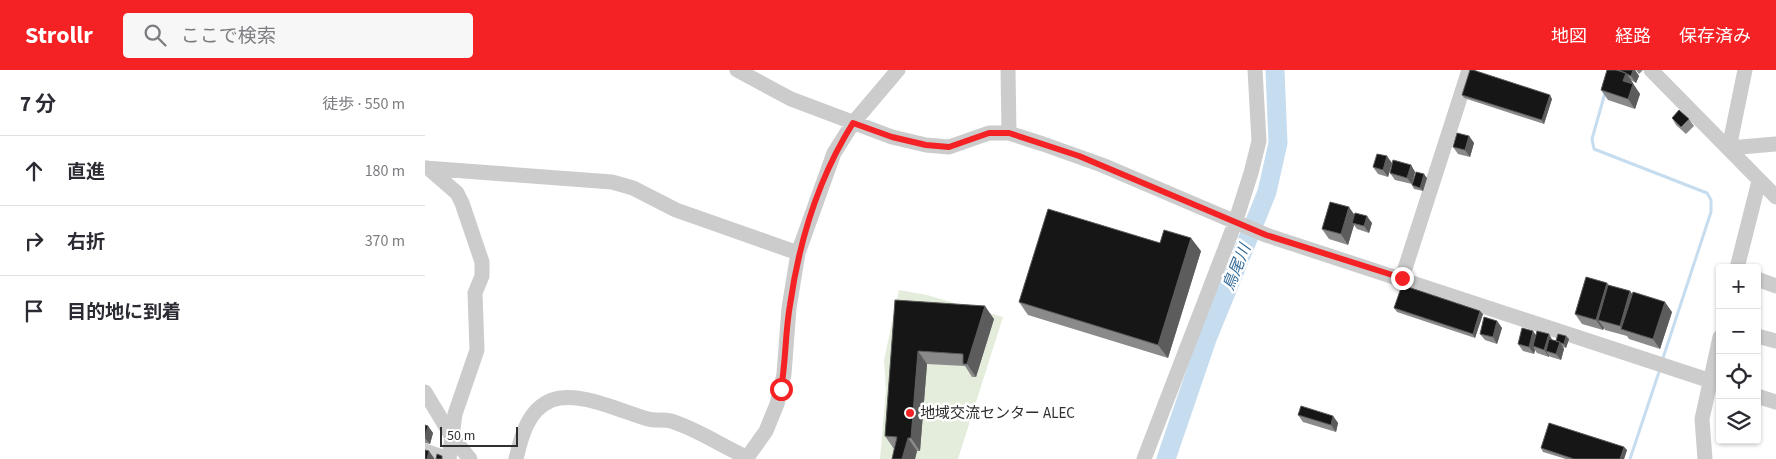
<!DOCTYPE html>
<html lang="ja">
<meta charset="utf-8">
<style>
:root{--surface:#fff;--page:#f7f7f7;--text:#2b2b33;--muted:#7c7c81;--line:#e1e1e2;--accent:#f52225}
body{margin:0;font-family:"Source Sans 3","Noto Sans JP",sans-serif;background:var(--page);color:var(--text)}
.controls{position:absolute;right:15px;bottom:15px;display:grid;overflow:hidden;border-radius:5px;box-shadow:0 1px 4px #0004}
.controls button{width:45px;height:45px;display:grid;place-items:center;padding:0;border:0;border-bottom:1px solid var(--line);background:var(--surface);color:var(--text);font:25px sans-serif}
.scale{position:absolute;left:15px;bottom:12px;width:78px;box-sizing:border-box;padding-left:5px;border:2px solid #2f2f2f;border-top:0;font-size:14px;line-height:18px;white-space:nowrap;color:#2f2f2f;-webkit-text-stroke:4px #fff;paint-order:stroke}
.stop{position:absolute;width:15px;height:15px;margin:-11px;border:4px solid #f52225;border-radius:50%;background:#fff}
.stop.end{background:#f52225;border-color:#fff;box-shadow:0 1px 5px #0008}
.list{margin:0;padding:0;list-style:none}
h2{display:flex;justify-content:space-between;align-items:center;height:65px;margin:0;padding:0 20px;font-size:21px}
h2 small{font-size:16px;font-weight:400;color:var(--muted)}
.list li{display:grid;grid-template-columns:32px 1fr auto;gap:15px;align-items:center;box-sizing:border-box;height:70px;padding:0 20px;border-top:1px solid var(--line)}
.list b{display:block;font-size:19px;white-space:nowrap}
.list em{font-size:16px;font-style:normal;color:var(--muted)}
.icon{flex:none;width:28px;height:28px;fill:none;stroke:currentColor;stroke-width:2;stroke-linecap:round;stroke-linejoin:round}
.map{position:relative;flex:none;width:1351px;height:389px;overflow:hidden}
header{display:flex;align-items:center;gap:30px;box-sizing:border-box;height:70px;padding:0 25px;background:var(--accent);color:#fff}
header strong{font-size:24px}
nav{display:flex;gap:28px;margin-inline-start:auto;font-size:18px}
.search{width:350px;height:45px;background:var(--page);display:flex;align-items:center;gap:12px;box-sizing:border-box;padding:0 18px;border-radius:5px;color:var(--muted);font-size:19px}
main{display:flex}
aside{flex:1;background:var(--surface)}
.map>svg:first-child{display:block}
.green{fill:#e4eddb}
.lines{fill:none;stroke-linecap:round;stroke-linejoin:round}
.stream{stroke:#c6dcef;stroke-width:3}
.river{stroke:#c6dcef;stroke-width:19}
.minor{stroke:#ccc;stroke-width:15}
.wall{fill:#8a8a8a}
.shaded-wall{fill:#5c5c5c}
.building{fill:#161616;stroke:#5c5c5c}
.route{stroke:#f52225;stroke-width:6}
.poi-dot{fill:#f52225;stroke:#fff;stroke-width:2}
.labels{text-anchor:middle;stroke-width:5;stroke-linejoin:round;paint-order:stroke}
.poi-label{font-size:15px;fill:#2f2f2f;stroke:#fff;text-anchor:start}
.water-label{font-size:16px;font-style:italic;fill:#356c99;stroke:#fff}
</style>
<header>
<strong>Strollr</strong>
<div class="search"><svg class="icon" aria-label="search" viewBox="0 0 24 24"><circle cx="10" cy="10" r="6"/><path d="M15 15l6 6"/></svg>ここで検索</div>
<nav><a>地図</a><a>経路</a><a>保存済み</a></nav>
</header>
<main>
<aside>
<h2>7 分<small>徒歩 · 550 m</small></h2>
<ul class="list">
<li><svg class="icon" aria-label="ahead" viewBox="0 0 24 24"><path d="M12 20V5M6 11l6-6 6 6"/></svg><div><b>直進</b></div><em>180 m</em></li>
<li><svg class="icon" aria-label="right" viewBox="0 0 24 24"><path d="M7 20v-9h11M14 6l5 5-5 5"/></svg><div><b>右折</b></div><em>370 m</em></li>
<li><svg class="icon" aria-label="arrive" viewBox="0 0 24 24"><path d="M6 21V4h12l-3 4 3 4H6"/></svg><div><b>目的地に到着</b></div></li>
</ul>
</aside>
<div class="map">
<svg width="1351" height="389" viewBox="0 0 1351 389">
<rect width="100%" height="100%" fill="#fff"/>
<path class="green" d="M474,220L502,225L578,247L533,389H455L461,320L459,290Z"/>
<g class="lines">
<path class="stream" d="M1180,23L1167,69L1169,79L1282,123L1286,130V142L1237,291
M1205,389L1235,299"/>
<path class="river" d="M741,389L782,269L842,122L853,73L850,0"/>
<path class="minor" d="M312,0L366,29L467,67L501,75L524,77L564,63H584L618,74L677,95L841,165L1295,314
M583,0L584,63
M1226,0L1351,127
M1304,78L1320,0
M1304,78L1351,74
M0,98L187,112L208,118L251,140L373,183
M3,98L32,123L37,133L57,192V206L50,223L52,280L30,344L24,389
M1312,198L1334,111
M977,208L1044,0
M1332,209L1351,216
M1332,266L1351,271
M0,322L27,367L45,389
M1332,326L1351,332
M0,381L24,389
M91,389C96,367 103,339 127,330C154,320 197,342 223,349C230,351 239,349 246,351C272,359 297,376 321,387
M321,389L341,361L352,334L359,304L364,238L373,183L409,83L428,53L473,0
M719,389L810,153L826,103L834,71L830,0
M1280,389L1277,349L1295,267"/>
</g>
<path class="wall" d="M1193,0H1210L1214,6L1211,13L1206,10L1215,24L1210,39L1183,30L1176,20L1194,1Z
M1211,0H1218L1214,4Z
M1037,25L1127,29L1119,54L1039,28Z
M1247,48L1264,49L1269,56L1261,64L1251,55Z
M1044,66L1049,73L1045,87L1033,84L1028,77Z
M967,93L963,107L953,104L948,97Z
M986,95L990,102L987,114L970,110L965,103Z
M1002,108L998,121L989,119L987,115Z
M929,145L947,153L944,163L932,159L929,155L923,175L904,169L897,159Z
M735,173L776,181L743,288L603,245L594,232Z
M1183,215L1205,221L1207,224L1247,242L1235,279L1204,269L1202,266L1180,260L1179,258L1178,260L1157,254L1150,244Z
M470,230L569,249L551,307H547L540,296L502,294L495,381H492L490,389H467L469,379L460,366Z
M969,238L1058,244L1050,268L972,242Z
M1072,251L1077,258L1072,274L1060,270L1055,264Z
M1111,265L1131,271L1141,266L1144,269L1141,278L1138,277L1139,279L1136,290L1126,287L1124,286V287L1112,283L1110,280L1109,284L1098,281L1093,274Z
M873,345L908,346L913,353L911,362L878,352Z
M0,355L3,356L8,363L5,374L0,373Z
M1199,377L1202,380L1199,389H1141L1118,382L1116,378Z"/>
<path class="shaded-wall" d="M1208,0H1210L1214,6L1211,13L1206,6Z
M1201,3L1208,13L1205,21L1198,11Z
M1208,14L1215,24L1210,39L1203,29Z
M1125,25L1127,29L1119,54L1117,50Z
M1044,66L1049,73L1045,87L1040,80Z
M962,86L967,93L963,107L958,100Z
M986,95L990,102L987,114L982,108Z
M999,104L1002,108L998,121L995,118Z
M924,137L931,147L927,153L929,155L923,175L916,164Z
M942,146L947,153L944,163L939,156Z
M766,168L776,181L743,288L733,275Z
M1182,213L1189,223L1173,250L1179,258L1178,260L1171,250Z
M1205,221L1212,231L1197,259L1195,256Z
M1240,232L1247,242L1235,279L1228,269Z
M560,236L569,249L551,307L542,294Z
M1055,241L1058,244L1050,268L1048,264Z
M1072,251L1077,258L1072,274L1068,267Z
M1108,261L1113,268L1108,276L1110,280L1109,284L1104,277Z
M1124,264L1128,271L1121,281L1124,286V287L1119,280Z
M1141,266L1144,269L1141,278L1139,274Z
M1135,272L1139,279L1136,290L1131,284Z
M493,281L502,294L495,381L486,368Z
M908,346L913,353L911,362L906,355Z
M3,356L8,363L5,374L0,368Z
M483,368L492,381L490,389H477Z
M1199,377L1202,380L1199,389H1195Z
M4,381L9,388V389H2Z"/>
<path class="building" d="M1045,0H1048L1125,25L1117,50L1037,25Z
M1182,0H1191L1201,3L1198,11L1208,14L1203,29L1176,20Z
M1194,0H1208L1206,6Z
M1254,40L1264,49L1256,57L1247,48Z
M1032,63L1044,66L1040,80L1028,77Z
M952,84L962,86L958,100L948,97Z
M968,90L986,95L982,108L965,103Z
M991,102L999,104L995,118L987,115Z
M905,132L924,137L916,164L897,159Z
M623,139L735,173L739,160L766,168L733,275L594,232Z
M930,143L942,146L939,156L927,153Z
M1161,207L1182,213L1171,250L1150,244Z
M977,215L1055,241L1048,264L969,238Z
M1183,215L1205,221L1195,256L1173,250Z
M1208,222L1240,232L1228,269L1196,259Z
M470,230L560,236L542,294H538V284L493,281L486,368H483L477,389H467L472,367L460,366Z
M1059,247L1072,251L1068,267L1055,264Z
M1097,258L1108,261L1104,277L1093,274Z
M1112,261L1124,264L1119,280L1108,276Z
M1133,264L1141,266L1139,274L1131,271Z
M1124,269L1135,272L1131,284L1121,281Z
M876,336L908,346L906,355L873,345Z
M1124,353L1199,377L1195,389H1149L1116,378Z
M0,355L3,356L0,366Z
M0,380L4,381L2,389H0Z
M12,384L17,386V389H11Z"/>
<g class="lines">
<path class="route" d="M356,319C361,291 360,263 365,235C374,172 394,107 428,53L467,67L501,75L524,77L564,63H584L654,86L841,165L977,208"/>
</g>
<circle class="poi-dot" cx="485" cy="343" r="5"/>
<g class="labels">
<g class="poi-label">
<text x="495" y="348">地域交流センター ALEC</text>
</g>
<g class="water-label">
<text transform="translate(811 197) rotate(-68)" y="6">鳥尾川</text>
</g>
</g>
</svg>
<div class="controls">
<button>+</button>
<button>−</button>
<button><svg class="icon" aria-label="locate" viewBox="0 0 24 24"><circle cx="12" cy="12" r="6"/><path d="M12 2v4M12 18v4M2 12h4M18 12h4"/></svg></button>
<button><svg class="icon" aria-label="layers" viewBox="0 0 24 24"><path d="M12 4l9 5-9 5-9-5zM3 14l9 5 9-5"/></svg></button>
</div>
<div class="scale">50 m</div>
<div class="stop" style="left:356px;top:319px"></div>
<div class="stop end" style="left:977px;top:208px"></div>
</div>
</main>
